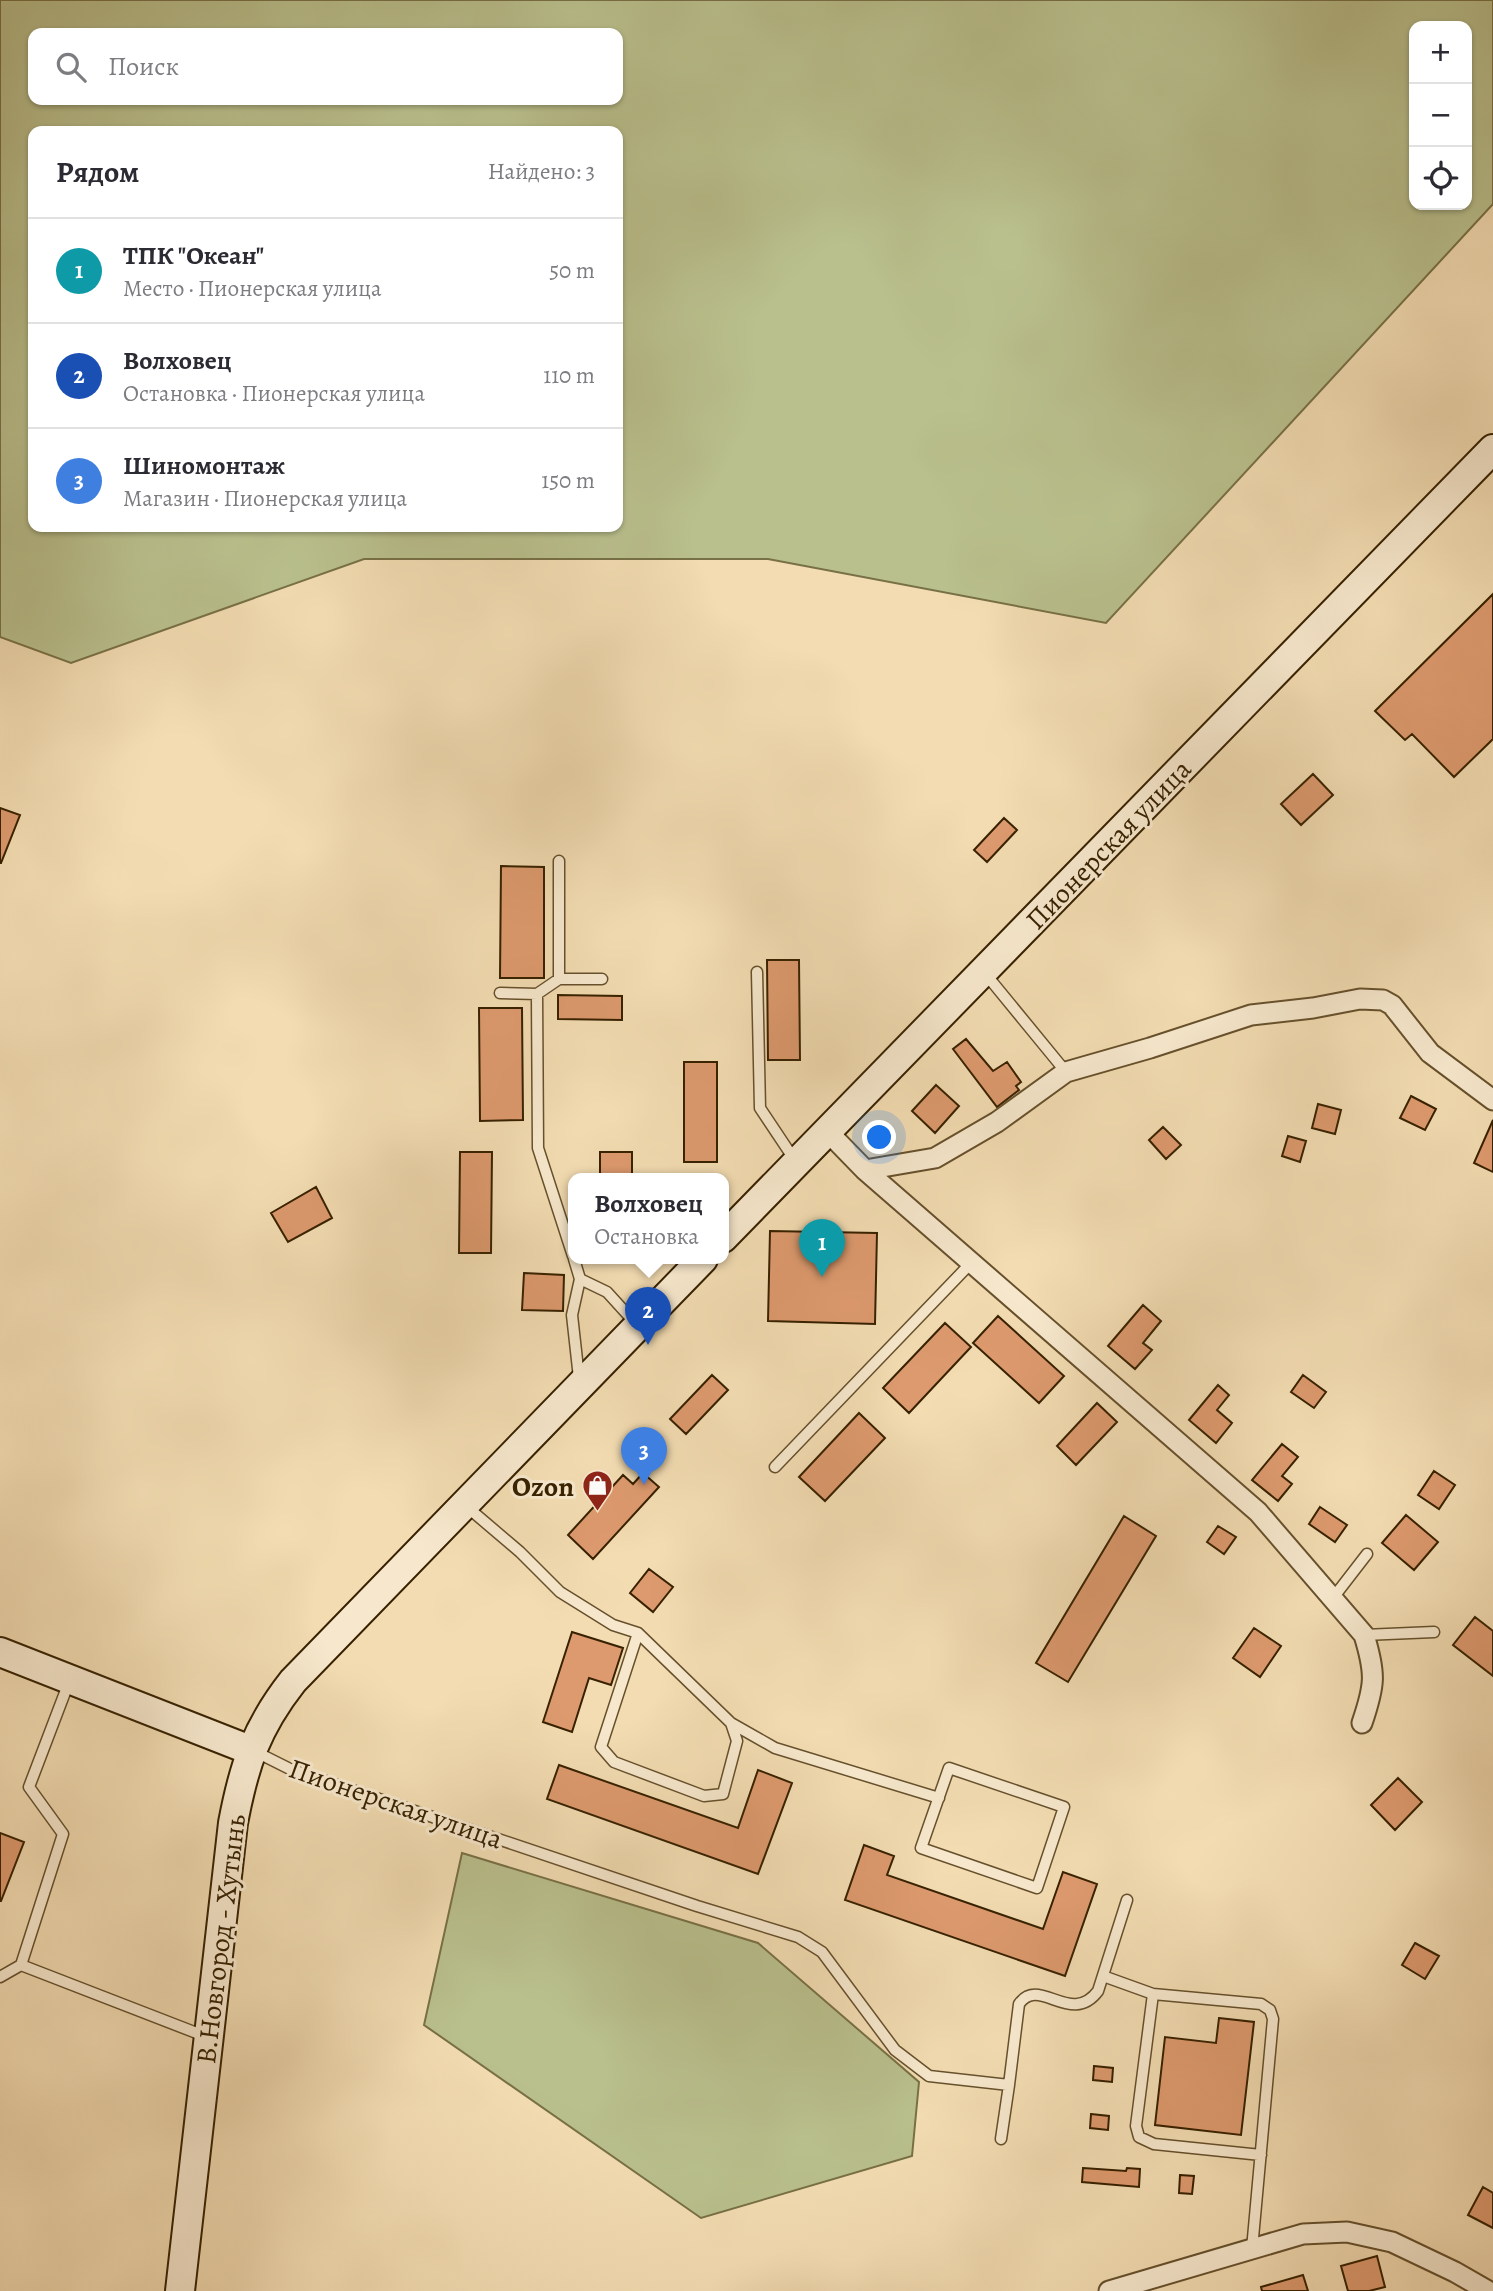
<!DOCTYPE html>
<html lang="ru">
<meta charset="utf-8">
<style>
:root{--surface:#fff;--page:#f7f7f7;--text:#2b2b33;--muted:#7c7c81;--line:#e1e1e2;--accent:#8f2418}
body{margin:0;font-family:Alegreya,serif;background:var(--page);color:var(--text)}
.controls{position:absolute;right:21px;top:21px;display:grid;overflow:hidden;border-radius:14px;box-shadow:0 2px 5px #0004}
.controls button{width:63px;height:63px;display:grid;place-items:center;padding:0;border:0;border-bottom:2px solid var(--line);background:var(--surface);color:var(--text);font:35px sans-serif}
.you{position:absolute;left:880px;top:1138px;width:24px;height:24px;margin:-18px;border:5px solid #fff;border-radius:50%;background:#1a73e8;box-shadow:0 0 0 10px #1a73e833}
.badge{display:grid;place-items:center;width:46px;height:46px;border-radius:50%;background:var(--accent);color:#fff;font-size:23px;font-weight:700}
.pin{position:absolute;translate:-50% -58px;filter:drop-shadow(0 2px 4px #0008)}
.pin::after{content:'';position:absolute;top:37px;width:24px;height:21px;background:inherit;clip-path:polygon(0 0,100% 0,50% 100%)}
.popup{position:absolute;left:568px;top:1173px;width:161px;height:91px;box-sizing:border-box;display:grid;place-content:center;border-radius:14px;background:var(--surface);filter:drop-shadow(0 2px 5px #0005);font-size:23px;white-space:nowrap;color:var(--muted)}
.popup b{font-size:26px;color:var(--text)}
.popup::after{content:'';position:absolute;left:50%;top:100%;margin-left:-14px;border:14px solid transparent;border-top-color:var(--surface)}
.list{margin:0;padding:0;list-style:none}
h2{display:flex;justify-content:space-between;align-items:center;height:91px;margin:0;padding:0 28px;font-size:30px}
h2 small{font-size:23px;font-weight:400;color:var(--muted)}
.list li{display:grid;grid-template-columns:46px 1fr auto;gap:21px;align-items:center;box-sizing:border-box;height:105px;padding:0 28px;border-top:2px solid var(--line)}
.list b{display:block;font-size:26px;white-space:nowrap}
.list p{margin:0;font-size:23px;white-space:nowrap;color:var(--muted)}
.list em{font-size:23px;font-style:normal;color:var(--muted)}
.icon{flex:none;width:38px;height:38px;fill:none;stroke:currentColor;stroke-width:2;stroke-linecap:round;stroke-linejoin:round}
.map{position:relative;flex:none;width:1493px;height:2291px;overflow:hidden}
.search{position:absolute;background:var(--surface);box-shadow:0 2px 5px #0004;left:28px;top:28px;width:595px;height:77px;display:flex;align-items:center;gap:18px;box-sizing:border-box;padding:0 24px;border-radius:14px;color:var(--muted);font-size:26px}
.panel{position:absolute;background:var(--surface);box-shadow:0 2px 5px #0004;left:28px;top:126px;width:595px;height:406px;border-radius:14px}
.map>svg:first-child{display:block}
.green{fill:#b9c08d;stroke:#787046;stroke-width:2;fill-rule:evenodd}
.building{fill:#dd9a6e;stroke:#372100;stroke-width:2}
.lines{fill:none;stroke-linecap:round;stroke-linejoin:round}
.lane-casing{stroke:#66502c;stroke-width:13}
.street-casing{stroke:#66502c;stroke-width:23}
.secondary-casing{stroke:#372100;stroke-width:32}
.lane{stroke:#f7e8cd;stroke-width:10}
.street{stroke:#f7e8cd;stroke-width:19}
.secondary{stroke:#f7e8cd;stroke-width:28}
.labels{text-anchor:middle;stroke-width:6;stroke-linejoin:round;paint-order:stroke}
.street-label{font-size:28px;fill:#372100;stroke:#f7e8cd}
.poi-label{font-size:28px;font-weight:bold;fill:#372100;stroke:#f7e8cd;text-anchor:end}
</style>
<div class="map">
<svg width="1493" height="2291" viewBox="0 0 1493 2291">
<rect width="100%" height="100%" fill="#f3dcb2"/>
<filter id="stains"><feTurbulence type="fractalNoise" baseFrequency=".00286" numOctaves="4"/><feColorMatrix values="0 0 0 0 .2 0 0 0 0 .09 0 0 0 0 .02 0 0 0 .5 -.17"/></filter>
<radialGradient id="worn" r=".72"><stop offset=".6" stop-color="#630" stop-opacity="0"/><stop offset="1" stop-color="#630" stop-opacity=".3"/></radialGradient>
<path class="green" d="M0,0H1493V204L1106,623L768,559H364L71,663L0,637ZM1414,26H1467V205H1414ZM33,33H618V100H33ZM33,131H618V527H33Z
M462,1853L758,1943L919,2082L912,2156L701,2218L424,2025Z"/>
<path class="building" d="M1493,594V739L1454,777L1412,734L1405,740L1375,711Z
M1313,774L1333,795L1301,825L1281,804Z
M0,808L20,815L1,863H0Z
M1004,818L1017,830L987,862L974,850Z
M501,866L544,867V978H500Z
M767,960H799L800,1060H768Z
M558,995L622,996V1020L558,1019Z
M479,1008H522L523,1120L480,1121Z
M966,1039L993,1071L1007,1062L1021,1082L1016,1086L1019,1090L997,1107L953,1049Z
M684,1062H717V1162H684Z
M936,1085L959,1106L935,1133L912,1111Z
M1411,1096L1436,1109L1425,1130L1400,1118Z
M1318,1104L1341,1110L1335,1134L1312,1128Z
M1493,1120V1172L1474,1163Z
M1163,1127L1181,1145L1166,1159L1149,1140Z
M1288,1136L1306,1141L1300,1162L1282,1156Z
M460,1152H492L491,1253H459Z
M600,1152H632V1179H600Z
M316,1187L332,1218L288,1242L271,1213Z
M770,1231L877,1233L875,1324L768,1321Z
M524,1273L564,1275L563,1311L522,1310Z
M1143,1305L1161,1321L1143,1343L1152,1350L1135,1369L1108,1346Z
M998,1316L1064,1376L1039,1403L973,1343Z
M945,1323L971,1347L909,1413L883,1388Z
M712,1375L728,1390L686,1434L670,1419Z
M1303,1375L1326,1392L1314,1408L1291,1392Z
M1218,1385L1229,1395L1217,1410L1232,1423L1216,1443L1189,1420Z
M1097,1403L1117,1422L1076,1465L1057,1446Z
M859,1413L885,1438L825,1501L799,1477Z
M1282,1444L1298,1457L1282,1476L1292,1484L1278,1501L1252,1480Z
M1434,1471L1455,1485L1439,1509L1418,1495Z
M643,1473L659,1487L593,1559L568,1535L623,1475L633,1484Z
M1320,1507L1347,1525L1335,1542L1309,1524Z
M1406,1515L1438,1542L1414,1570L1382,1543Z
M1124,1516L1156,1536L1068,1682L1036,1663Z
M1218,1526L1236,1537L1224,1554L1207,1542Z
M649,1569L673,1587L653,1612L630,1593Z
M1475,1617L1493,1631V1676L1453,1645Z
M1254,1628L1281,1646L1260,1677L1233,1658Z
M572,1632L623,1648L611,1685L589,1678L572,1732L543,1722Z
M559,1765L738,1828L758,1770L792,1783L758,1874L547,1799Z
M1398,1778L1422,1802L1395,1830L1371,1805Z
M0,1833L24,1842L1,1901H0Z
M864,1845L894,1856L887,1875L1043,1929L1063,1872L1097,1884L1065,1976L845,1900Z
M1415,1943L1439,1956L1425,1979L1402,1965Z
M1219,2018L1254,2022L1241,2135L1155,2125L1165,2037L1216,2043Z
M1094,2066L1113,2068L1112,2082L1093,2080Z
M1091,2114L1109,2116L1108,2130L1090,2128Z
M1083,2168L1126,2171L1127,2168L1140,2169L1139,2187L1082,2182Z
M1180,2175L1194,2176L1192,2194L1179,2193Z
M1483,2187L1493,2193V2228L1468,2215Z
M1377,2256L1385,2287L1369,2291H1348L1341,2266Z
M1303,2275L1308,2291H1262L1261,2287Z"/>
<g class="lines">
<defs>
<path id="lane" d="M559,861V979L537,994L538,1148L573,1256
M757,972L760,1108L794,1159
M984,972L1066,1072
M559,979H602
M500,993L537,994
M574,1259L580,1279
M579,1378L572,1315L580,1279L607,1292L637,1325
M775,1467L971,1263
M464,1507L473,1512L520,1552L560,1592L613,1625L638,1633L731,1723L775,1748L939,1798
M1333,1598L1367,1554
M638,1633L601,1747L614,1762L704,1796L723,1794L737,1741L731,1723
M1364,1635L1434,1632
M254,1751L290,1769L697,1906L798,1937L822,1952L895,2050L929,2076L1009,2085L1001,2139
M949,1768L1064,1807L1037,1888L921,1848Z
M21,1965L63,1834L29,1787L69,1682
M1103,1976L1153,1994L1261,2004L1270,2010L1273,2019L1252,2249
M0,1977L21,1965L207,2037
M1153,1994L1136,2126L1139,2137L1154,2144L1261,2155
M1009,2085L1019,2004C1039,1975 1071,2027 1098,1991L1127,1900"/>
<path id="street" d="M828,1132L865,1170L1258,1512L1364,1635C1376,1674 1375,1685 1362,1723
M865,1170L935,1158L997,1122L1066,1072L1150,1048L1251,1015L1313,1008L1360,999L1383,1000L1392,1005L1430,1053L1493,1100
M1109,2291L1303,2234L1347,2232L1392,2242L1455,2272L1488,2291"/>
<path id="secondary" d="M723,1238L1493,449
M0,1652L250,1750
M180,2291L233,1823C244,1765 256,1728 293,1681L703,1259"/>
</defs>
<use href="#lane" class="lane-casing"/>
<use href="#street" class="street-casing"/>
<use href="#secondary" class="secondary-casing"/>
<use href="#lane" class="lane"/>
<use href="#street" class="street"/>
<use href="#secondary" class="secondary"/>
</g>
<defs>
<symbol id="shop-pin" viewBox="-11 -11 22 30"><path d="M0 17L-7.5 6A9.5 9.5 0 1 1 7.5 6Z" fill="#8f2418" stroke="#f7e8cd"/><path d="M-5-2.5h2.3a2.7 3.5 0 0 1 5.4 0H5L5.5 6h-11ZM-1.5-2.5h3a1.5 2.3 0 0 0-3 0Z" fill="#fff"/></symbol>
</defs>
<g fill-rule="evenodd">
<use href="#shop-pin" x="580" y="1468" width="35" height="47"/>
</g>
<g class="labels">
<g class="street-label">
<text transform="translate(1108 844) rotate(-46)" y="10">Пионерская улица</text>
<text transform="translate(396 1803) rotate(19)" y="10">Пионерская улица</text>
<text transform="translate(220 1939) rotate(-83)" y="10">В.Новгород - Хутынь</text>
</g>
<g class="poi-label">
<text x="574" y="1496">Ozon</text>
</g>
</g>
<rect width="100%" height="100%" filter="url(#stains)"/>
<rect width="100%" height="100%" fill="url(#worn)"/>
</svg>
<div class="controls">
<button>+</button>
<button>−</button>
<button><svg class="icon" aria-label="locate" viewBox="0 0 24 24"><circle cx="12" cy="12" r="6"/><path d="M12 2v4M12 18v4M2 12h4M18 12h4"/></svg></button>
</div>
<div class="you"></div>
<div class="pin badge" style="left:822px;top:1277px;background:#0f9aa8">1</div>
<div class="pin badge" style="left:648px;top:1345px;background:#1a4fb4">2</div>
<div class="popup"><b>Волховец</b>Остановка</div>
<div class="pin badge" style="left:644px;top:1485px;background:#3f7fe0">3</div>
<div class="search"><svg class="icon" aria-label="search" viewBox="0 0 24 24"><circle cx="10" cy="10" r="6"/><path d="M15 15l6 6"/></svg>Поиск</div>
<section class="panel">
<h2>Рядом<small>Найдено: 3</small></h2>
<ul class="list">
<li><span class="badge" style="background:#0f9aa8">1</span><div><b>ТПК &quot;Океан&quot;</b><p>Место · Пионерская улица</p></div><em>50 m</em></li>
<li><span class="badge" style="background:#1a4fb4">2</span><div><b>Волховец</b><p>Остановка · Пионерская улица</p></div><em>110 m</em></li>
<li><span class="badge" style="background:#3f7fe0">3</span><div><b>Шиномонтаж</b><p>Магазин · Пионерская улица</p></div><em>150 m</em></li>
</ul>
</section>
</div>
